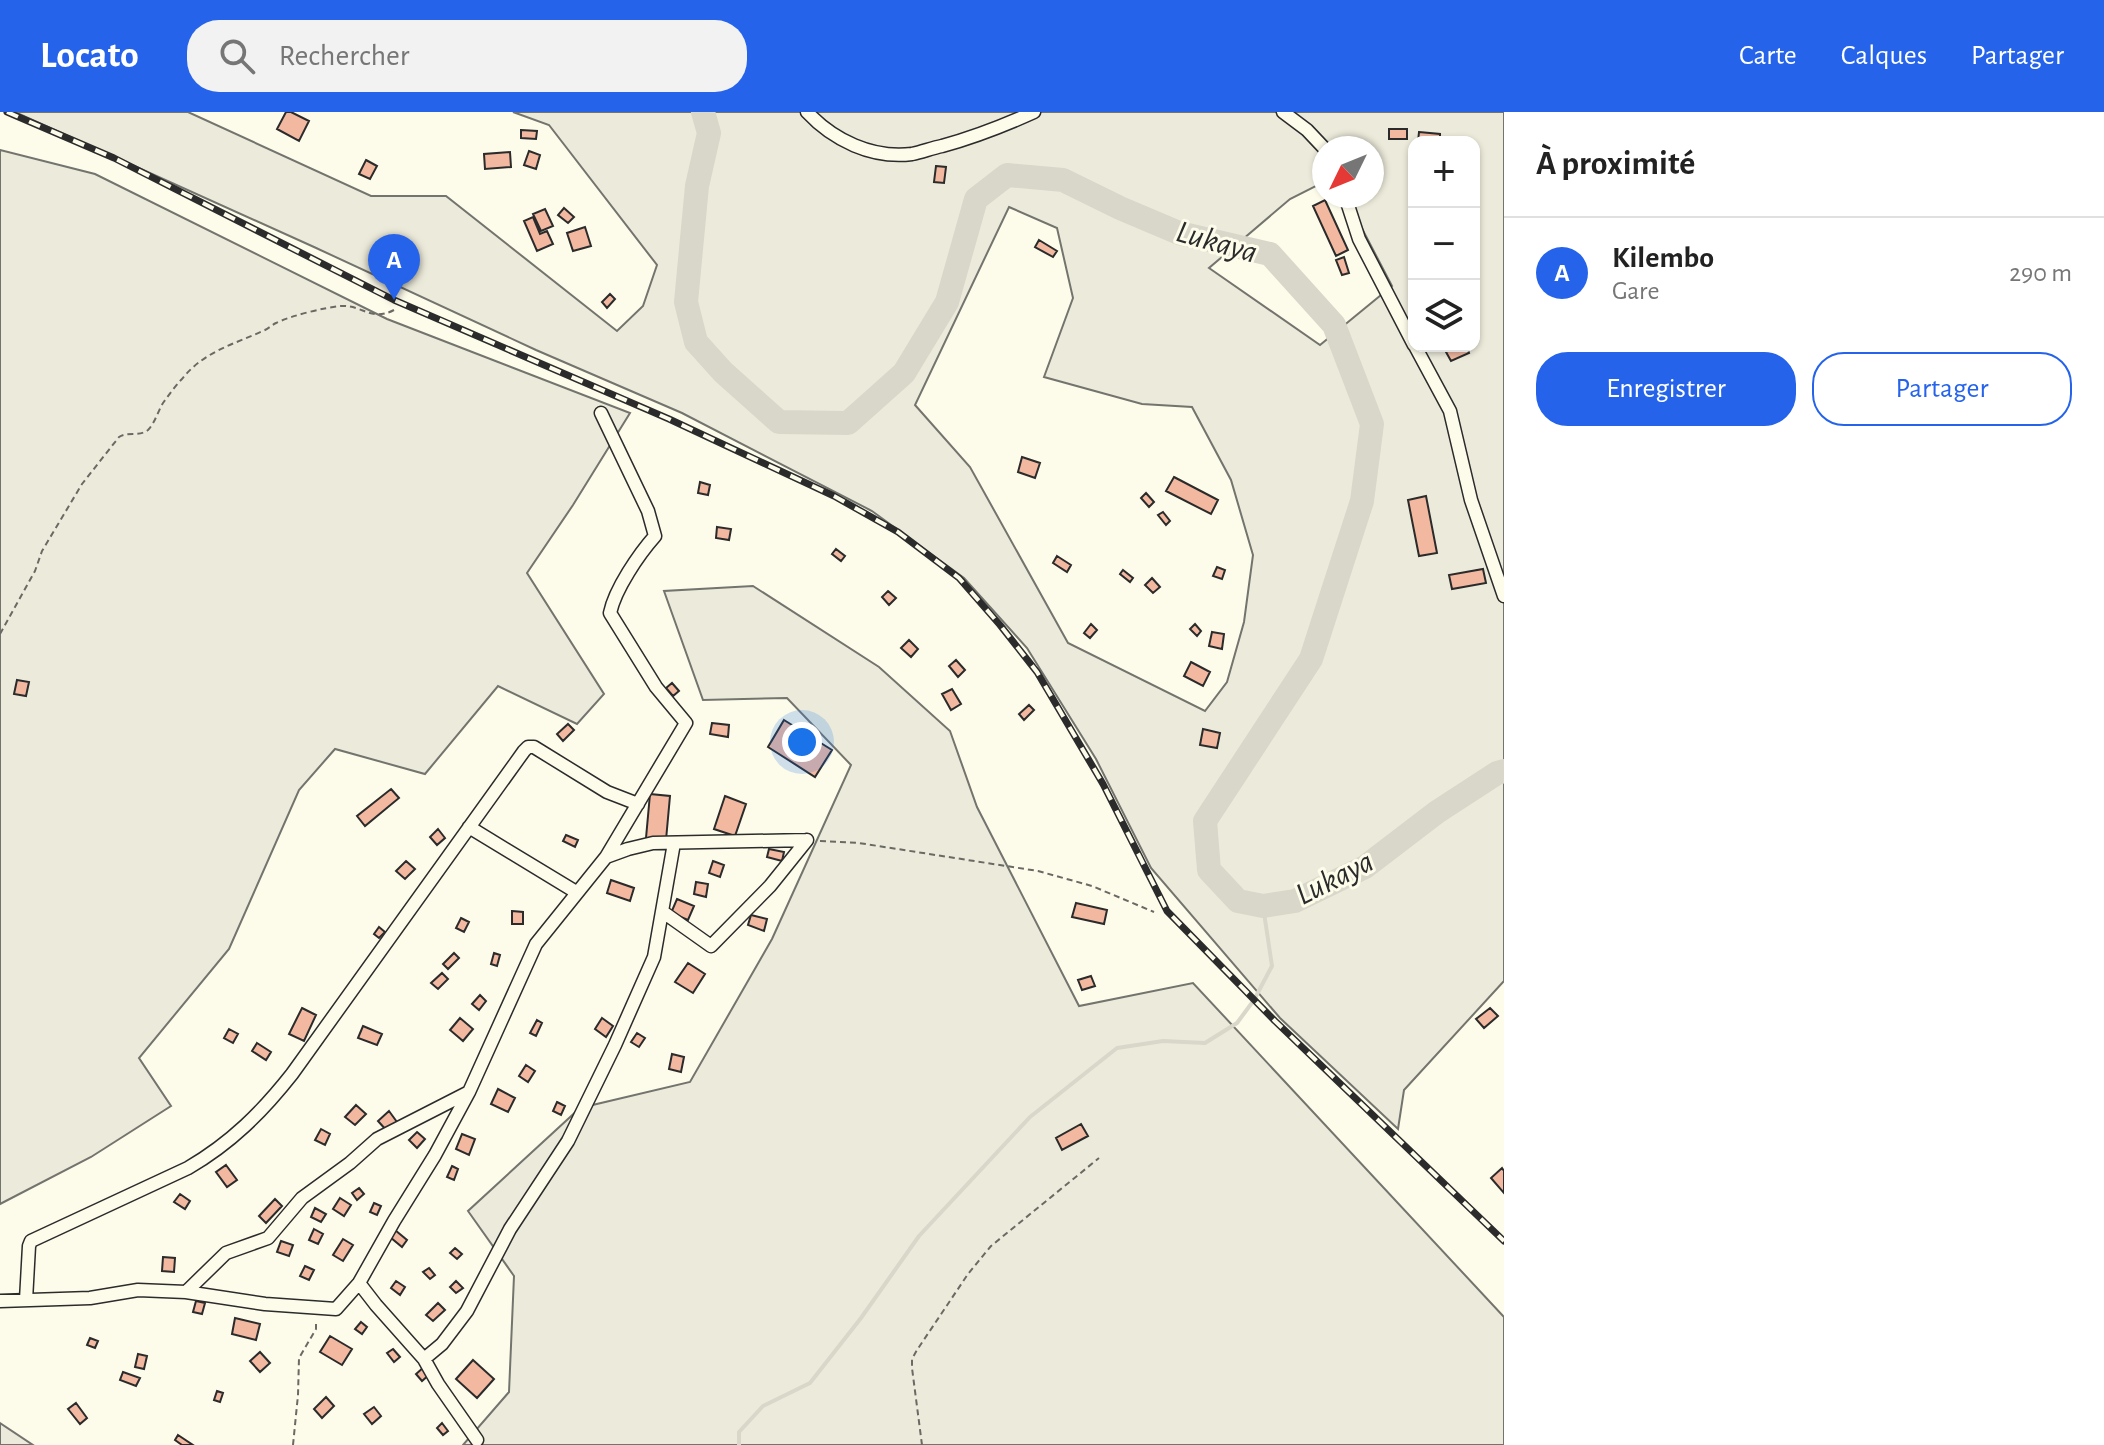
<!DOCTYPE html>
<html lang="fr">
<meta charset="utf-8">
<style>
:root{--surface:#fff;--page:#f2f2f2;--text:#222;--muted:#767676;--line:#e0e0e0;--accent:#2563eb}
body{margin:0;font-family:"Alegreya Sans",sans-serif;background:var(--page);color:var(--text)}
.controls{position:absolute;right:24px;top:24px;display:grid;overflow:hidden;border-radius:16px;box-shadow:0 2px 6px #0004}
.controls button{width:72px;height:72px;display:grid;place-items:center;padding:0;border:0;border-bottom:2px solid var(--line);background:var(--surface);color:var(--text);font:40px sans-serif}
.compass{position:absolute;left:1312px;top:24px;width:72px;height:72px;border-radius:50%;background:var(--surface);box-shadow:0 2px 6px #0004;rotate:227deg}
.you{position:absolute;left:802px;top:630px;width:28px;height:28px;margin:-20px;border:6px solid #fff;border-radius:50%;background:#1a73e8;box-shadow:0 0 0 12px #1a73e833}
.badge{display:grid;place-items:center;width:52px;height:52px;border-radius:50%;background:var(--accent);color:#fff;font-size:26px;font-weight:700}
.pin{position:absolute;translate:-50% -66px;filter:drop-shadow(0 2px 4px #0008)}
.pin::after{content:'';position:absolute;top:42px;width:28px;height:24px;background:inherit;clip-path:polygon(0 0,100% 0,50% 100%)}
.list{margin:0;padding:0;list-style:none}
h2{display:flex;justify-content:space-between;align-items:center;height:104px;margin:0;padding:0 32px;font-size:34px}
h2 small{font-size:26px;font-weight:400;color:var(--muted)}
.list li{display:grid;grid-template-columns:52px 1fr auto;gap:24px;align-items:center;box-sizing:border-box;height:112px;padding:0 32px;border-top:2px solid var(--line)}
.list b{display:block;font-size:30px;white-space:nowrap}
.list p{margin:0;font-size:26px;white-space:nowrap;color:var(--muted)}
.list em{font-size:26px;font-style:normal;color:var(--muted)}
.actions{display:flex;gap:16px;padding:24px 32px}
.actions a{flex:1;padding:18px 0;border:2px solid var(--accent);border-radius:32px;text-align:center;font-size:28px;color:var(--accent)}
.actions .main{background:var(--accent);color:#fff}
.icon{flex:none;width:44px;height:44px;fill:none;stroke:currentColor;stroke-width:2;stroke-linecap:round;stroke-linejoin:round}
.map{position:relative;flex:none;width:1504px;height:1333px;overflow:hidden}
header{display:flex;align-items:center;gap:48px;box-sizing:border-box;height:112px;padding:0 40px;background:var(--accent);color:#fff}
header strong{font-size:38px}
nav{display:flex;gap:44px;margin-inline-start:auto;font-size:28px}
.search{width:560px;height:72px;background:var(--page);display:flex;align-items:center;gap:20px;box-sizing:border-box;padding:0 28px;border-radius:32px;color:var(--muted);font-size:30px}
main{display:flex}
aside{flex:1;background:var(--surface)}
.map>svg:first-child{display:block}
.green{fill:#ecebdb;stroke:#74746e;stroke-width:2;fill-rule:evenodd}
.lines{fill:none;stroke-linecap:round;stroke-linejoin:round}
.stream{stroke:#d8d7c9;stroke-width:4}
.river{stroke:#d8d7c9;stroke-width:24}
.building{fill:#f2b8a0;stroke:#2b2b2b;stroke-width:2}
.street-casing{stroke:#2b2b2b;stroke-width:15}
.path{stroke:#6a6964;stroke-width:2;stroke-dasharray:6 4;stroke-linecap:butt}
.street{stroke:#fdfbea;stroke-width:12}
.rail-casing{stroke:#2b2b2b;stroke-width:7}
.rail{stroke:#fdfbea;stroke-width:4;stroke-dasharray:12;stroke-linecap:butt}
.labels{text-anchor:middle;stroke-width:6;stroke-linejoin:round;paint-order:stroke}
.water-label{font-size:32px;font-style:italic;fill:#2b2b2b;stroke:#fdfbea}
</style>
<header>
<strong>Locato</strong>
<div class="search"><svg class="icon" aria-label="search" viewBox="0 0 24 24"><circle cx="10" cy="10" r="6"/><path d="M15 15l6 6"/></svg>Rechercher</div>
<nav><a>Carte</a><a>Calques</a><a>Partager</a></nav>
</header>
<main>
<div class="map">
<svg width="1504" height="1333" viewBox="0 0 1504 1333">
<rect width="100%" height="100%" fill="#fdfbea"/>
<path class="green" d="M15,0H188L371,84H446L617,219L643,194L657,153L549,13L513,0H1504V869L1404,978L1398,1017L1280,906L1151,756L1096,647L1027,536L964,466L872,399L682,301L536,238L314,135ZM1414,30H1474V234H1414ZM1324,36H1372V84H1345L1392,174L1320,233L1209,156L1290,87L1324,70ZM1009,95L1057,116L1073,186L1044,265L1142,292L1192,295L1231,368L1253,443L1244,510L1227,570L1205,599L1068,531L970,355L915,293Z
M0,38L95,62L387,207L630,301L573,393L527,461L604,582L577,612L498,574L425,662L335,637L299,678L229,837L139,946L171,994L91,1045L0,1092Z
M753,474L879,555L950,619L977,695L1079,894L1193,871L1504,1205V1333H463L509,1280L514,1164L468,1099L580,996L690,970L772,827L851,653L787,586L703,588L664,479Z
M0,1311L33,1333H0Z"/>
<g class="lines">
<path class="stream" d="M739,1333V1320L763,1294L810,1271L861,1206L919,1124L1030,1005L1117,936L1163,929L1205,931L1237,911L1254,888L1272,854L1263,794"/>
<path class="river" d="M703,0L709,21L697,74L686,190L696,230L723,260L779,310L848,311L904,261L947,190L976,87L1007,63L1063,68L1120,96L1179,121L1270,142L1334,213L1372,312L1362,389L1311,547L1205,709L1209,758L1238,789L1263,794L1295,789L1365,755L1437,700L1497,661L1504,659"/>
</g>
<path class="building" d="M286,0H291L309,9L299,29L277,17Z
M1389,17H1407V27H1389Z
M521,18L537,19L536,27L521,26Z
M1419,20L1440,22V30H1418Z
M529,39L540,43L536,57L524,53Z
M510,40L511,55L485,57L484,42Z
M366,48L377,54L370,67L359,62Z
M936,54L946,55L944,71L934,70Z
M1325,88L1348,138L1336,144L1313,94Z
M564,96L574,105L568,111L558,103Z
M545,97L553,114L541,119L533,102Z
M533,105L540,122L547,119L553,132L537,139L524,109Z
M585,115L591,134L573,139L567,121Z
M1039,128L1057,139L1053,145L1035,135Z
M1344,145L1349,161L1342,163L1336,148Z
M610,182L615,187L607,196L602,190Z
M1460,234H1466L1469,241L1451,249L1446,240Z
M1022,345L1040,351L1035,366L1018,360Z
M1174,365L1218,388L1211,402L1166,379Z
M700,370L710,373L708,383L698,381Z
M1146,381L1154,390L1149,395L1141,386Z
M1426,384L1437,441L1419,444L1408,388Z
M1163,400L1170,409L1166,413L1158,403Z
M717,415L731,417L729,428L716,426Z
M836,437L845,444L841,449L832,442Z
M1057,444L1071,453L1067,460L1053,451Z
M1217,455L1225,458L1222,467L1213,464Z
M1483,457L1486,471L1452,477L1449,463Z
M1123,458L1133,466L1130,470L1120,462Z
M1152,466L1160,475L1153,481L1145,473Z
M888,479L896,486L889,493L882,485Z
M1091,512L1097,518L1090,526L1084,521Z
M1195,512L1201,519L1197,524L1190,517Z
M1212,520L1224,522L1222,537L1209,534Z
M909,528L918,537L911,545L901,536Z
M956,548L965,558L958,565L949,554Z
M1191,550L1210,560L1203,574L1184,564Z
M17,568L29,570L26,584L14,582Z
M672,571L679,579L673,584L666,576Z
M952,577L961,592L951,598L942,582Z
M1029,593L1034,598L1024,608L1019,602Z
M784,608L832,638L815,665L768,635Z
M712,611L729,613L728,625L710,622Z
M568,612L574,618L563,629L557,622Z
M1203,617L1220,621L1217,636L1200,633Z
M391,677L399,686L365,714L357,704Z
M650,682L670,684L666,728L646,726Z
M725,684L746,692L735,724L714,717Z
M438,717L445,726L437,733L430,725Z
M566,723L578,728L575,735L563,729Z
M769,737L784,740L782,749L767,745Z
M406,749L415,757L405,767L396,759Z
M713,749L724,753L720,765L709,761Z
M611,768L634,776L630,789L607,781Z
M696,770L708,772L706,785L694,782Z
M677,787L694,794L688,808L671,801Z
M1076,791L1107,798L1104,812L1072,805Z
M512,799L523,800V812H512Z
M751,803L767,807L764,819L748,813Z
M461,806L469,810L464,820L456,816Z
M379,815L385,820L379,826L374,822Z
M454,841L459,846L448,857L443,852Z
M494,841L500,843L497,854L491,852Z
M688,851L705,862L693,881L675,870Z
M442,861L448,867L438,877L431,871Z
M1091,864L1095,874L1082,878L1078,868Z
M480,883L486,889L479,898L472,892Z
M302,896L316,903L304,929L289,922Z
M1490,896L1498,904L1484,916L1476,907Z
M460,906L473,917L463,929L450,918Z
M602,906L613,914L606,925L595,917Z
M537,908L542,911L536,924L530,921Z
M363,914L382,922L377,933L358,926Z
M229,917L238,922L233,931L224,926Z
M637,921L645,926L639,935L631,930Z
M257,931L271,940L266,948L252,939Z
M672,942L684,945L681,960L669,957Z
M526,953L535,959L528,970L519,964Z
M498,977L515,986L508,1000L491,992Z
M557,990L565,994L561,1003L553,999Z
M356,993L366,1002L355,1013L345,1005Z
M389,999L397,1010L387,1019L378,1009Z
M1081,1012L1088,1024L1062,1038L1056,1026Z
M321,1017L330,1022L325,1033L315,1028Z
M417,1020L425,1027L417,1036L409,1028Z
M462,1022L475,1027L469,1043L456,1037Z
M226,1053L237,1068L227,1075L216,1060Z
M452,1054L458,1057L454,1068L447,1065Z
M1502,1056L1504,1059V1081L1491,1066Z
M359,1076L364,1082L357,1088L352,1081Z
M180,1082L190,1089L185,1097L174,1090Z
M340,1086L351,1093L344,1104L333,1097Z
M275,1087L282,1094L266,1111L259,1104Z
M374,1091L381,1094L377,1103L370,1100Z
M315,1096L326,1102L321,1110L311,1105Z
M314,1117L323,1122L318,1132L309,1128Z
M395,1118L407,1128L402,1135L390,1125Z
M343,1127L353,1133L343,1149L333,1143Z
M281,1129L293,1133L289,1144L277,1140Z
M455,1136L462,1142L457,1147L450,1141Z
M163,1145L175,1146L174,1160L162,1159Z
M305,1154L314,1158L309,1168L300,1164Z
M429,1156L435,1163L430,1167L423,1160Z
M396,1169L405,1175L400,1183L391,1176Z
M456,1169L463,1176L456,1181L450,1175Z
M196,1189L205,1191L202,1202L193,1200Z
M438,1191L445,1198L433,1209L426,1203Z
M235,1206L260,1212L256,1228L232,1222Z
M361,1210L367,1215L362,1222L355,1217Z
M330,1224L352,1237L342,1253L320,1240Z
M90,1226L98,1229L95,1236L87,1233Z
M393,1237L400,1245L394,1250L387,1241Z
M260,1240L270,1251L260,1260L250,1249Z
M138,1242L147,1244L144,1257L135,1255Z
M473,1248L494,1267L477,1286L456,1267Z
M424,1255L430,1262L422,1269L416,1262Z
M123,1260L140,1266L136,1274L120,1268Z
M217,1279L223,1281L220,1290L214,1288Z
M326,1285L334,1294L322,1306L314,1297Z
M76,1291L87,1306L80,1312L68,1297Z
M374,1295L381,1304L372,1312L364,1302Z
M442,1311L448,1319L443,1323L437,1316Z
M178,1323L193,1333H182L175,1328Z"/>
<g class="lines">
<defs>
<path id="street" d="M807,0C833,28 872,47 912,42C922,40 932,36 942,34C975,25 1003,14 1034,0
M1283,0L1307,18L1324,36
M1345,84L1359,127L1414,233
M1415,234L1450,299L1471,388L1504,484
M601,301L648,399L655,424C639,442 615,477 610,501L656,575L686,611L606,745
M469,715L576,780
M663,800L711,834L770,774L807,728
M359,1171L376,1193L424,1247L438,1272L477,1328
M186,1180L226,1141L268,1126L302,1086L350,1051L377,1027L469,980
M26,1188L29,1134L31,1129L188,1056C231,1031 262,1000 292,962L524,639L528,635H534L607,680L638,692
M0,1189L90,1186L138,1178L186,1180L265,1192L336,1197L359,1171L394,1109L435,1043L469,980L536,832L606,745L628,737L653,731L807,728
M424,1247L442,1232L467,1199L510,1117L568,1029L615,933L654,845L674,731"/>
</defs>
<use href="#street" class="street-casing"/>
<path class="path" d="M0,522L35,459L42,439L82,372L119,325C128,319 139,325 148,318C155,311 158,299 163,291C169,283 175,274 182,267C204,239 235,232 265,218C269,216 272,213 276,211C290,204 326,195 341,194C363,193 371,210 394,198
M820,729L859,731L1038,759L1092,774L1154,800
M293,1333L298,1283L299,1246L316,1217V1211
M922,1333L912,1256V1247L917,1238L968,1162L991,1134L1099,1046"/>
<use href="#street" class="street"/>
<defs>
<path id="rail" d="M7,0L114,46L394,188L669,307L834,384L898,420L959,466L1000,513L1037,560L1103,672L1167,799L1275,909L1504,1129"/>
</defs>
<use href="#rail" class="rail-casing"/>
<use href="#rail" class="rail"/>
</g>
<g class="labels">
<g class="water-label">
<text transform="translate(1217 129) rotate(16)" y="11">Lukaya</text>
<text transform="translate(1334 765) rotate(-27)" y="11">Lukaya</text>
</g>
</g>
</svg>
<div class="controls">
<button>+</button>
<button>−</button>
<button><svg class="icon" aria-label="layers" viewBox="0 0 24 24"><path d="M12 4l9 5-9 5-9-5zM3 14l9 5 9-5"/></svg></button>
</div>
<svg class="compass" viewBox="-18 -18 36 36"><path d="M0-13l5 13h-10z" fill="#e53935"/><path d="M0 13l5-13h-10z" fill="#767676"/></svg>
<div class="you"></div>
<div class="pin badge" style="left:394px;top:188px">A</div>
</div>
<aside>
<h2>À proximité<small></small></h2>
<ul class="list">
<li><span class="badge">A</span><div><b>Kilembo</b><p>Gare</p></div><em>290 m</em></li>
</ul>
<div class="actions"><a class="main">Enregistrer</a><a>Partager</a></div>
</aside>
</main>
